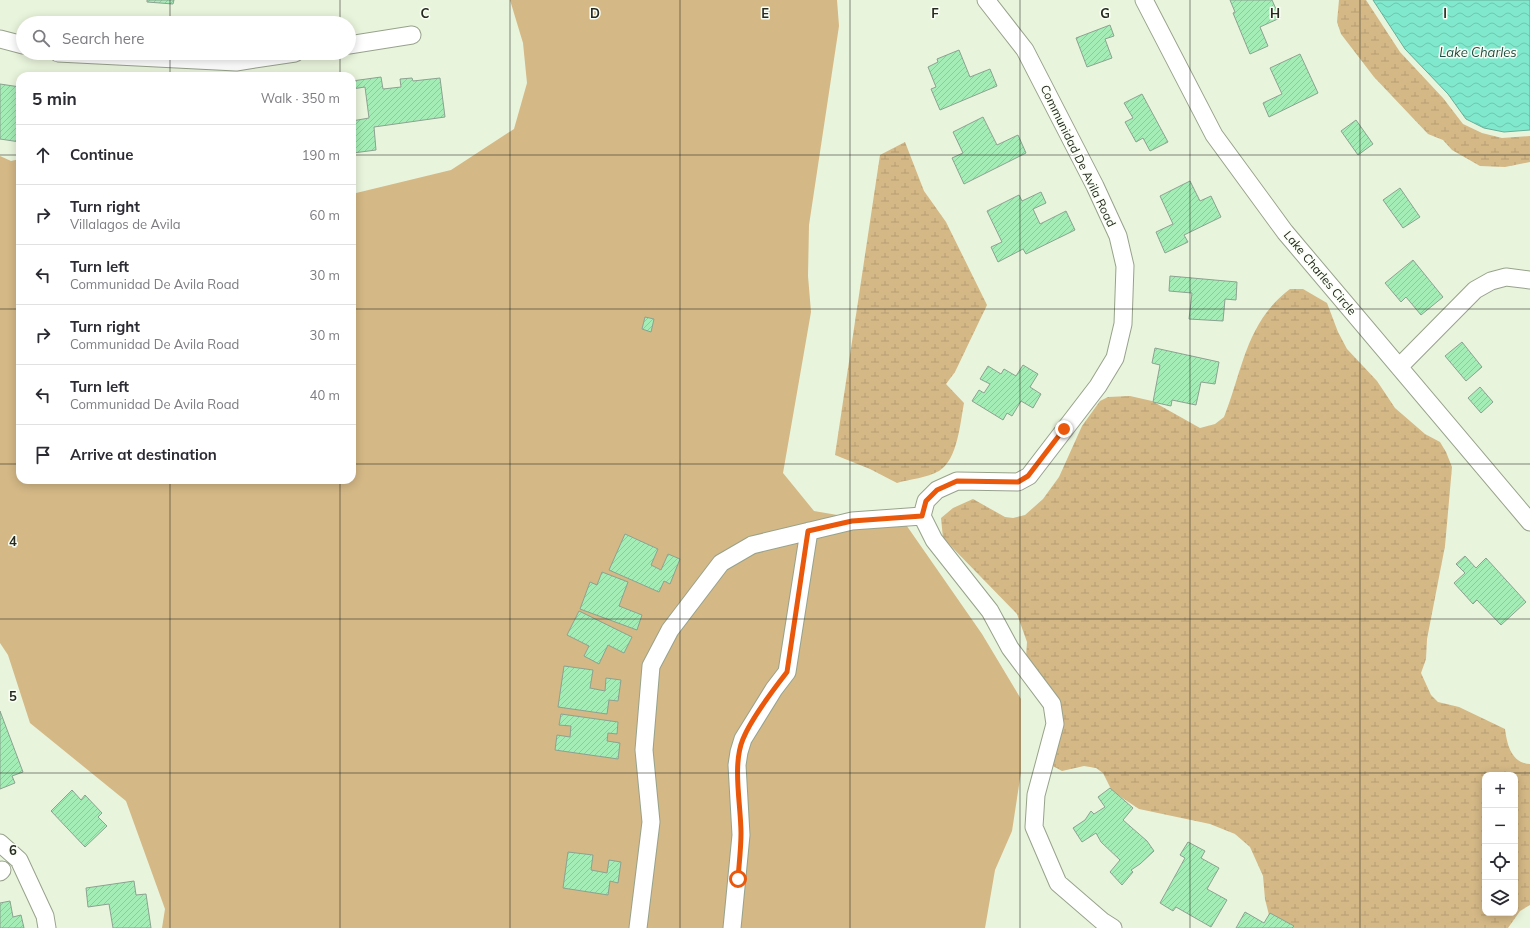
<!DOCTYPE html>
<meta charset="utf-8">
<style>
:root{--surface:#fff;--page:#f7f7f7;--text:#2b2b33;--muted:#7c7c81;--line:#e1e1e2}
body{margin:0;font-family:Mulish,sans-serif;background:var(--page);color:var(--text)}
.controls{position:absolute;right:12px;bottom:12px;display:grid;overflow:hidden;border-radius:8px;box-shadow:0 2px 10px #0003}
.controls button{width:36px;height:36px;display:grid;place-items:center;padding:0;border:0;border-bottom:1px solid var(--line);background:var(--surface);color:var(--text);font:20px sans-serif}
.stop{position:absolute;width:12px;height:12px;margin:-9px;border:3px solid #ea580c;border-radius:50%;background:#fff}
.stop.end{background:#ea580c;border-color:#fff;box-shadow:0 1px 4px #0008}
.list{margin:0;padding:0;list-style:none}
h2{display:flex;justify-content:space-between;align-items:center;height:52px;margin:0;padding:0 16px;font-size:17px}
h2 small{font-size:13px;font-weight:400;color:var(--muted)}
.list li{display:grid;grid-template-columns:26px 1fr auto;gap:12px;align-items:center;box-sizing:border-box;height:60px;padding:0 16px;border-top:1px solid var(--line)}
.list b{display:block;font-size:15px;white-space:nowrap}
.list p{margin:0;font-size:13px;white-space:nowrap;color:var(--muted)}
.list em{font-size:13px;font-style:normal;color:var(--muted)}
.icon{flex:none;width:22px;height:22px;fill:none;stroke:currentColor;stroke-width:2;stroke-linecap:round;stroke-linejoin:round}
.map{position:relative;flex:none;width:1530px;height:928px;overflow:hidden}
.search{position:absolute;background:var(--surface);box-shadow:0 2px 10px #0003;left:16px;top:16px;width:340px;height:44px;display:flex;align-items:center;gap:10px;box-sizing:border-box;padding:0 14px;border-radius:22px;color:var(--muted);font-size:15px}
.panel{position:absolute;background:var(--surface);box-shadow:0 2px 10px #0003;left:16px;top:72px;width:340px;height:412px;border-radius:12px}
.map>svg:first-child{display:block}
.grass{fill:#d4b886}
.wetland{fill:url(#wetland-marsh);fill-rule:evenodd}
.water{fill:url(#water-waves);stroke:#65af99}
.building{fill:url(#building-hatch);stroke:#8ca290}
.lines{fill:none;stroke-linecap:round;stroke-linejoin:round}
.minor-casing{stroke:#97a28b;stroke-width:19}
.minor{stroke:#fff;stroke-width:17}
.route{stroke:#ea580c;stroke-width:5}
.grid{fill:none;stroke:#252920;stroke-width:1;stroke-opacity:0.55}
.labels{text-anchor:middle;stroke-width:3;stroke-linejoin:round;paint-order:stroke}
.street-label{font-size:12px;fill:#252920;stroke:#fafff5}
.water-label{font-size:13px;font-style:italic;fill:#204e43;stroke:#fafff5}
.grid-label{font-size:13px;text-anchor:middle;font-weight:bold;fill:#252920;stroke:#fafff5;stroke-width:3;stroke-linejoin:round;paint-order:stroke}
</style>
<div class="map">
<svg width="1530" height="928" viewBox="0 0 1530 928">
<defs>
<pattern id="wetland-marsh" width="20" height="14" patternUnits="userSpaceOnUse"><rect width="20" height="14" fill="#d4b886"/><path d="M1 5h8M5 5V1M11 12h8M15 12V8" fill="none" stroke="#b69e73"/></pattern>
<pattern id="water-waves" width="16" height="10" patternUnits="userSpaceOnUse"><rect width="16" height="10" fill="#80e8cd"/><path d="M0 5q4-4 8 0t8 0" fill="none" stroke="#6ec7b0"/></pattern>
<pattern id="building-hatch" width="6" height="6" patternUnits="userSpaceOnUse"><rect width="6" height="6" fill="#a5edb6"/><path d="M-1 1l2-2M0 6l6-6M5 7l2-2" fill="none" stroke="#8ecb9c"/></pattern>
</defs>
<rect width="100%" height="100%" fill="#e9f4dc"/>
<path class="grass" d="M510,0H837L839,26L809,225L808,276L811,312L783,473L814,511L849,517L902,519L982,634L1021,699V772L1012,831L995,870L985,928H162L165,909L126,801L30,723L8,655L0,643V156L11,161L20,159V480H352V194L451,170L514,129L527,83L523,43Z"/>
<path class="wetland" d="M1339,0H1366L1400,52L1443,98L1463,124L1482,133L1502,138L1530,136V162L1505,167L1480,166L1452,150L1443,140L1428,134L1374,77L1341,34L1337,22Z
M905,142L924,191L946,222L987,305L955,372L946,384L964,403C960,423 958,459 939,471C927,478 910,479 897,483L870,469L835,455L880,155Z
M1290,289H1303L1327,303L1338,332L1347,349L1377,381L1395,408L1425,434L1440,442L1446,452L1452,467L1445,546L1427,639L1426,659L1421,673L1431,695L1438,702L1459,707L1505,729C1507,744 1511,763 1530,764V905L1520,911L1508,928H1277L1270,919L1265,899L1263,876L1250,847L1235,834L1210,824L1139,809L1112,791L1103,773L1096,768L1084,766L1062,771L1051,765L1059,743L1063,724L1026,658L1027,642L1017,614L943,538L941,518L953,508L973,499L1005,517L1013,518L1025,515L1043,499L1059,477L1082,426L1100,401L1108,397L1130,396L1152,401L1200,428L1215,424L1224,417C1243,369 1246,322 1290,289ZM1485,775H1515V913H1485Z"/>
<path class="water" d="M1373,0H1530V130L1504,132L1484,128L1466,119L1448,94L1405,49Z"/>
<path class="building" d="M147,0H174L173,4L147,2Z
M1230,0H1272L1280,18L1260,27L1268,46L1250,54L1233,13L1235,12Z
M1110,25L1114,36L1105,39L1112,58L1087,67L1076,38Z
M959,50L970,77L990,69L997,86L940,110L931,89L936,87L928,67L938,62L937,59Z
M1300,54L1318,93L1269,117L1263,103L1282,94L1270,68Z
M381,77L383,89L401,87L400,79L412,78L413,81L440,78L445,117L374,127L376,150L353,153L352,121L369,118L365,87L352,89V81Z
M0,84L20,87V142L0,139Z
M1142,94L1168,142L1150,151L1143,138L1136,142L1125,122L1133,118L1124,103Z
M983,117L997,145L1018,135L1026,153L964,184L952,158L963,153L953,132Z
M1356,120L1373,144L1358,155L1341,131Z
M1190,181L1200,201L1211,196L1221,217L1184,235L1188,242L1165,253L1156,232L1173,224L1160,196Z
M1400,188L1420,217L1403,228L1383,200Z
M1041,192L1046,203L1033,209L1040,224L1066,211L1075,230L1026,254L1023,249L998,262L991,247L1002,242L987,211L1019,195L1022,201Z
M1413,260L1443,297L1421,315L1406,297L1401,302L1385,283Z
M1170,276L1237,282L1236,300L1225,299L1223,321L1189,319L1192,293L1169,291Z
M645,317L654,319L651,332L642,329Z
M1462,342L1482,367L1466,381L1445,356Z
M1155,348L1219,362L1215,384L1201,382L1196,405L1172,400L1171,406L1153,402L1160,365L1152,363Z
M1023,365L1038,374L1030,387L1041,394L1033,408L1021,401L1012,416L1007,413L1003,420L972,401L979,390L984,393L990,384L980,379L988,366L1001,374L1004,369L1016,376Z
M1480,387L1493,402L1481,413L1468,398Z
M625,534L658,549L651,565L661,570L668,554L680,559L670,584L664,581L659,592L609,570Z
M1465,556L1476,568L1486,558L1526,602L1501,625L1477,600L1473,604L1454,583L1465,573L1456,564Z
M602,572L628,582L619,606L642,615L637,630L580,609L590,582L597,585Z
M579,611L632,637L624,653L608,645L599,664L584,656L589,646L567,635Z
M564,666L593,670L590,688L605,691L606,678L621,680L618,701L609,700L607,714L558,707Z
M0,711L23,772L12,776L15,783L0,789Z
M561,714L618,722L617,734L608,733L607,741L620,743L618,759L555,750L557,735L570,737L571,726L559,725Z
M1110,788L1133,808L1123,820L1147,841L1154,851L1140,864L1131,870L1133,872L1122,885L1110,872L1120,860L1101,842L1096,833L1082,842L1073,828L1085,820L1091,811L1094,814L1105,807L1098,797Z
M72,790L81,800L85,795L102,813L98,817L107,826L85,847L51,811Z
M1188,842L1205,851L1201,858L1219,868L1207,889L1227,900L1211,927L1176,907L1173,911L1160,903L1185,858L1180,855Z
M568,852L593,855L591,870L607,873L609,860L621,862L618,883L610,881L608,895L563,888Z
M134,881L136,895L146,894L151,928H113L109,904L88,907L86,888Z
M10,901L13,917L21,915L24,928H0V903Z
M1245,912L1264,923L1270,913L1294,926L1292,928H1236Z"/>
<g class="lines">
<defs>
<path id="minor" d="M986,0L1025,50L1095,186L1118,236L1125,266L1123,324L1115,358L1098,386L1029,476L1018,482L957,481L937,490L926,501L922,516L934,540L990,611L1010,648L1052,704L1055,724L1036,795L1034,827L1058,883L1102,921L1113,928
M1144,0L1214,135L1285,232L1530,522
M0,39L23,45
M349,45L412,35
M58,53L236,62L295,53
M1399,367L1475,290L1491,281L1506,277L1530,280
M0,843L19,860L45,916L47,928
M0,872L2,870
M638,928L651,822L644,750L651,666L670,630L721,563L752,545L852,521L922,516
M732,928L741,835L737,765L739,752L743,739L774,689L787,672L809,531"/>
</defs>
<use href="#minor" class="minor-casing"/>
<use href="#minor" class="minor"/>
</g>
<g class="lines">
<path class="route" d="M738,879C739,864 741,849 741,833C741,805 732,765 743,739C751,719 773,690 787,672L808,531L852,521L922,516L926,501L937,490L957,481L1018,482L1028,476L1064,429"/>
</g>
<path class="grid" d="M170,0V23M340,0V23M510,0V928M680,0V928M850,0V928M1020,0V928M1190,0V928M1360,0V928M170,53V76M340,53V76M0,155H20M352,155H1530M0,309H20M352,309H1530M0,464H20M352,464H1530M170,480V928M340,480V928M0,619H1530M0,773H1530"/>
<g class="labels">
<g class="street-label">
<text transform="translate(1078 156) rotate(64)" y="4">Communidad De Avila Road</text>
<text transform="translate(1320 273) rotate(50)" y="4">Lake Charles Circle</text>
</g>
<g class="water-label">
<text x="1478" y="57">Lake Charles</text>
</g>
</g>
<g class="grid-label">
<text x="425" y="18">C</text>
<text x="595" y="18">D</text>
<text x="765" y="18">E</text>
<text x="935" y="18">F</text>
<text x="1105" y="18">G</text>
<text x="1275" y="18">H</text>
<text x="1445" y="18">I</text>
<text x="13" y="546">4</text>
<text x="13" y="701">5</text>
<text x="13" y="855">6</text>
</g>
</svg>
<div class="controls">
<button>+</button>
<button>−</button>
<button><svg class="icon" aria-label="locate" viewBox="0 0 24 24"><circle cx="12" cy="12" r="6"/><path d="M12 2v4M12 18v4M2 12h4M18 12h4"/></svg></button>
<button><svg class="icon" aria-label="layers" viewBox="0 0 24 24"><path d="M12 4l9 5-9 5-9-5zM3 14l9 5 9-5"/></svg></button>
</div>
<div class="stop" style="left:738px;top:879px"></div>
<div class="stop end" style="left:1064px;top:429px"></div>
<div class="search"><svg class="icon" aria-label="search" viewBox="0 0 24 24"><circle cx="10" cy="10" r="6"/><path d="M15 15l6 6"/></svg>Search here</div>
<section class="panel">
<h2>5 min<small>Walk · 350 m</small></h2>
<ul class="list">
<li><svg class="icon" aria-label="ahead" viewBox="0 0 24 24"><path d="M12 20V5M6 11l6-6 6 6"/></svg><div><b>Continue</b></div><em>190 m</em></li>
<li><svg class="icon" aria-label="right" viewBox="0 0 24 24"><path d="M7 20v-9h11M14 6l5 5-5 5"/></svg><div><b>Turn right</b><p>Villalagos de Avila</p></div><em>60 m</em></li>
<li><svg class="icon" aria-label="left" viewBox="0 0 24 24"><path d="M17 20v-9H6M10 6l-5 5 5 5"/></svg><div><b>Turn left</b><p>Communidad De Avila Road</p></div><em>30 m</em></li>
<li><svg class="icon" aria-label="right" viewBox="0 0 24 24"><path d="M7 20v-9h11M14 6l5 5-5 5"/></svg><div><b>Turn right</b><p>Communidad De Avila Road</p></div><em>30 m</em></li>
<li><svg class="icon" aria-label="left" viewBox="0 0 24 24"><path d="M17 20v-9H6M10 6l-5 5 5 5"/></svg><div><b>Turn left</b><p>Communidad De Avila Road</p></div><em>40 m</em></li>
<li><svg class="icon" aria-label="arrive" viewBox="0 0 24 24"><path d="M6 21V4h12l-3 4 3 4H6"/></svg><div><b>Arrive at destination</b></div></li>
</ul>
</section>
</div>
